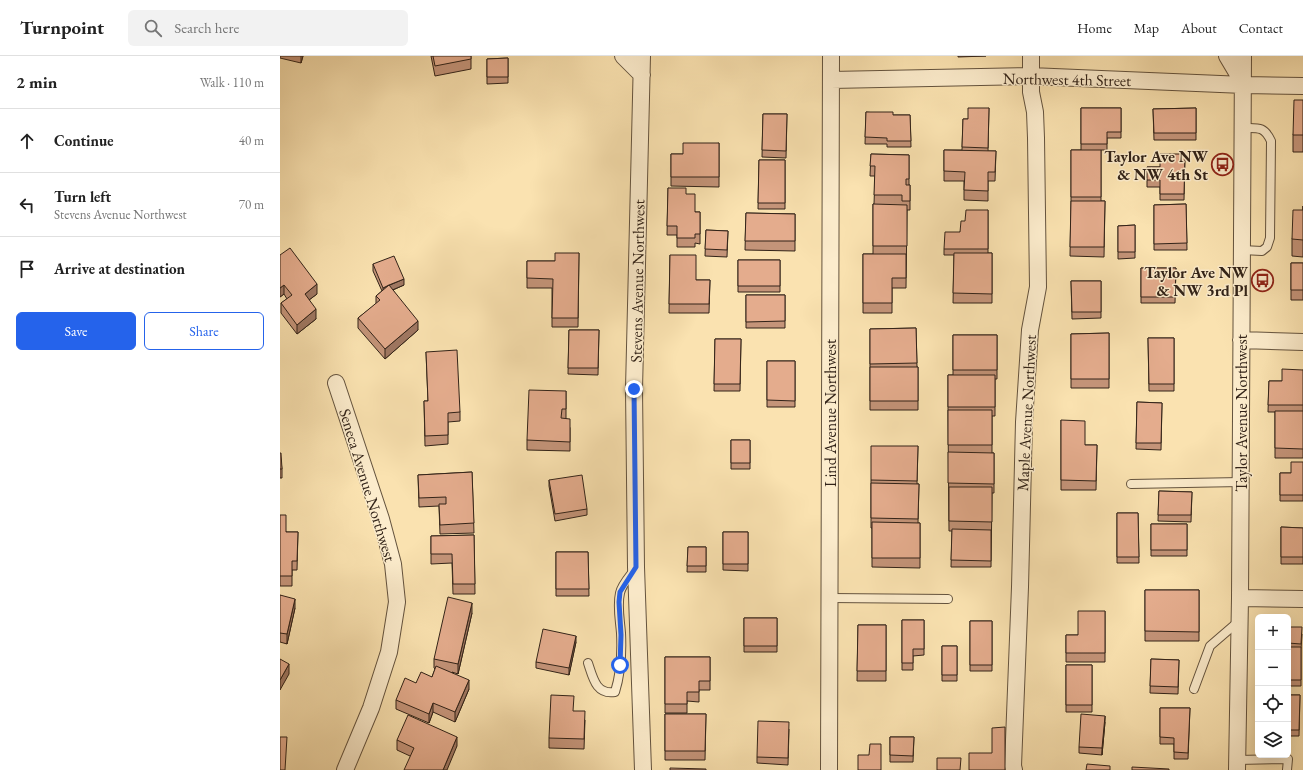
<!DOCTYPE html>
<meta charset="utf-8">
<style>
:root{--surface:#fff;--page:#f2f2f2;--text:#222;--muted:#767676;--line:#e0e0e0;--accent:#2563eb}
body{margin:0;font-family:"EB Garamond",serif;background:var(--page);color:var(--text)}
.controls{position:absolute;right:12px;bottom:12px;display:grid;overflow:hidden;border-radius:6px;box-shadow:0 4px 16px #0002}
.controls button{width:36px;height:36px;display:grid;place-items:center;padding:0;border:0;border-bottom:1px solid var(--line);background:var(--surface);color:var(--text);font:20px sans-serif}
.stop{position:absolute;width:12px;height:12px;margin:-9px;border:3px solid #2563eb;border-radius:50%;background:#fff}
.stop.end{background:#2563eb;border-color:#fff;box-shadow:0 1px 4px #0008}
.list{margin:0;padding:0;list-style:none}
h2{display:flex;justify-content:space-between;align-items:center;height:52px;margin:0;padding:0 16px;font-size:17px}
h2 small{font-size:13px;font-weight:400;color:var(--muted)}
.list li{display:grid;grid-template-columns:26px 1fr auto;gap:12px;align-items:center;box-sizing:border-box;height:64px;padding:0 16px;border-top:1px solid var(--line)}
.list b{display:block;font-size:15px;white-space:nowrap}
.list p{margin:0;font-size:13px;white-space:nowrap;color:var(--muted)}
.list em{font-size:13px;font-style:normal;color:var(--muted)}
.actions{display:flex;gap:8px;padding:12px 16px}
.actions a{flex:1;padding:9px 0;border:1px solid var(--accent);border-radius:6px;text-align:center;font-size:14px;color:var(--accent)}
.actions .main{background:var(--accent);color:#fff}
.icon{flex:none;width:22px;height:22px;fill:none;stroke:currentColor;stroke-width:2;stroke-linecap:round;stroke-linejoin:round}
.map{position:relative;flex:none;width:1023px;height:714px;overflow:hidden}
header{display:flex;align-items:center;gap:24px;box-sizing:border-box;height:56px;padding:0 20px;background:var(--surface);border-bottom:1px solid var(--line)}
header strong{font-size:19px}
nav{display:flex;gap:22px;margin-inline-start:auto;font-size:14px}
.search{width:280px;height:36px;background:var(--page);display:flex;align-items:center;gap:10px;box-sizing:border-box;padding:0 14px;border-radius:6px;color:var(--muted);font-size:15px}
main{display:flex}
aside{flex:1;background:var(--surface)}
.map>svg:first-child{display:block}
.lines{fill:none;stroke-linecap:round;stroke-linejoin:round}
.lane-casing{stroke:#64533e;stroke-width:10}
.street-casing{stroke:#64533e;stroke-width:18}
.lane{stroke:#fceccc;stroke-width:8}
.street{stroke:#fceccc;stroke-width:16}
.wall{fill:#c49479;stroke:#322318}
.shaded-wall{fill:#a07863;stroke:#322318}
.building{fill:#e4ac8d;stroke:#322318}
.route{stroke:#2563eb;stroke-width:5}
.labels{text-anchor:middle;stroke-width:3;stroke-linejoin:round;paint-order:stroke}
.street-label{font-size:16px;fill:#322318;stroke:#fceccc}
.poi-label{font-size:16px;font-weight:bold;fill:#322318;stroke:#fceccc;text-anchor:end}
</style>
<header>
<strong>Turnpoint</strong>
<div class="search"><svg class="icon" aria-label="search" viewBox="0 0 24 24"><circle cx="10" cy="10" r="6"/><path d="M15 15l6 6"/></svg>Search here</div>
<nav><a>Home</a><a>Map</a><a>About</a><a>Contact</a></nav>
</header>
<main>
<aside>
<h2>2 min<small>Walk · 110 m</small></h2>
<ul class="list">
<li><svg class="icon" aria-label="ahead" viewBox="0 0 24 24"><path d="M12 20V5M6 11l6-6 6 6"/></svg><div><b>Continue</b></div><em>40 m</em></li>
<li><svg class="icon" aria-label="left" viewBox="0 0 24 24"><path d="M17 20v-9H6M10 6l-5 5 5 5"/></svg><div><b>Turn left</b><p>Stevens Avenue Northwest</p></div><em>70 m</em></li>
<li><svg class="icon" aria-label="arrive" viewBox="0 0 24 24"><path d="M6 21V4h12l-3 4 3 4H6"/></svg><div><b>Arrive at destination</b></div></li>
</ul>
<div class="actions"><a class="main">Save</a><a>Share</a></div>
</aside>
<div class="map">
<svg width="1023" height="714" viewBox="0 0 1023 714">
<rect width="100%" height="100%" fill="#fae2b0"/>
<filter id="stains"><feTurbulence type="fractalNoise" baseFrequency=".005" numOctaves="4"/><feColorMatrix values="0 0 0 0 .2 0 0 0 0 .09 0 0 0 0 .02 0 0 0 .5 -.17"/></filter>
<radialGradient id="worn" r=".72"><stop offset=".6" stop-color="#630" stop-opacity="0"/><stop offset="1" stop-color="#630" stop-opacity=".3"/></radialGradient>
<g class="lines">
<defs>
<path id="lane" d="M962,194L982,195L987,191L990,182L991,85C984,70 978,72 963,72
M851,428L961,426
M550,542L668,543
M308,607C313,622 316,639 335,636C341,617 342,597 341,577C340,564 337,550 340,537C342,528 350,520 355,513
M914,633L930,590L959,565
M957,704L1008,703L1007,714"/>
<path id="street" d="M343,0L362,19
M362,0L354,333L356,511L363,714
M947,0L963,27
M551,24L750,20L964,29L1023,30
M961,284L1023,286
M56,327L101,463L113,508L117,546L109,596L91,652L65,714
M960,542L1023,543
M549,714L551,0
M734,714L733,710L740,531L744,366L750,274L758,231L756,82L755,56L751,36V0
M957,714L960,542L963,0"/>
</defs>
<use href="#lane" class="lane-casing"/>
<use href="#street" class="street-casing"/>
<use href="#lane" class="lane"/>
<use href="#street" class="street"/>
</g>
<path class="wall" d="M0,0H23L21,7L0,2Z
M151,0H191V13L155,20Z
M678,0H706L678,1Z
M228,2V27L207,28V3Z
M1023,44V96H1013V79Z
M709,52L708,95H716L715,125H708V145L684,144V125H664V94H682L683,63H688Z
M801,52H841V82H827V94H821V145H825L824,201L790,200L791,145V94H801Z
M916,52V84H874L873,53Z
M586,56L613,59H630L631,91H607V88H585Z
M483,58H507L506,102L482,101Z
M439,87V131L391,130V98H403Z
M591,98L629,99V129H630V154H627L626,232H612V257H583V198H593V148H594L595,120H590Z
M905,98L904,144H880V131H867V111H880Z
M479,104H505V153H478Z
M388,132L406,138L415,156H420V188L415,187V191H397V179H387Z
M906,148L907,194H874V149Z
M1023,150V201L1012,200V183L1023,154Z
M708,154V197H712V247H673L674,199H664V193L680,176L685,165Z
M466,157L515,158V195L465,194Z
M855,169V202L838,203V170Z
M426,174L448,175L447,201L425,200Z
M299,197L298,271H272V232H247V205H275Z
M0,199L37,238L29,244L36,263L17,278L1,257V247L7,243L4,238L0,241Z
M390,199L416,224H430L429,257H389Z
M458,204H500V236H458Z
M1011,207H1023V244H1011Z
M93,208L124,229L113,234L138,274L105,303L78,272V262L96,248V240L102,235L93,215Z
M861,212H896L895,247H861Z
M791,225H821V262L792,263Z
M466,239H505V272H466Z
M636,272L637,311H638V354H590V273Z
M289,274H319L318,319L288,318Z
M829,277V332H791V278Z
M673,279H717V323H715V360H712V397H714V437H712L711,511H671L672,475H669L668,360V319H673Z
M868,282H894V335H869Z
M435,283H461L460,335H434Z
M146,296L180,356V365L168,366V388L145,390L144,345H148Z
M487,305H515V351H487Z
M1023,314V402H995V356H988L989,325H1002Z
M286,335V362L290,372V395L247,394V384Z
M857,346L882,347L881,394L856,393Z
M781,364L805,389H817L816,434H781Z
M451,384H470V413H451Z
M638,390L637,428H639L638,467H640V512L592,511V472H591V424Z
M0,397L2,413V422H0Z
M1023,406V445H1000V417H1011Z
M192,416L194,477L160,478L159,450L139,451L138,419Z
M269,424L307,453V459L275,465L269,430Z
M879,435L912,436L911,466L878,465Z
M837,457H858L859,507H837Z
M0,459L6,476H18L17,514H12V530H0Z
M871,468H907V500H871Z
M1001,471L1023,472V508H1001Z
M443,476H468V515L443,514Z
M194,479L195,538H173L172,507L151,508V480Z
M408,491H426V516H407Z
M276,496H308L309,540H276Z
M865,534H919V585H865Z
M0,539L15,552L7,588L0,586Z
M825,555V606H786V579H798Z
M192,557L178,618L172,616L189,633L175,666L153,656L149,667L116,653V644L136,627L152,621L155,613L154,612V603Z
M464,562H497V596H464Z
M622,564H644V599L633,600V614H622Z
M690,565H712V615H690Z
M578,569H606V625H577Z
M1008,571L1022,578L1021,594V630H1008Z
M296,586L289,619L256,612V606Z
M662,590H677V625H662Z
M385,601H430V634H419V646L407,645V657H385Z
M871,603L899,604L898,638L870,637Z
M786,609H812V656H786Z
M1008,639H1020L1019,680H1008Z
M880,652H910L908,703H894V688H880Z
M294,655L305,664L304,693L269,692V682Z
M385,658H426L425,704H385Z
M825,666L822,699L799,697V691Z
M509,673L508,709L477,707V701Z
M610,681H634L633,706H610Z
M117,684L177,690L130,700L117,694Z"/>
<path class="shaded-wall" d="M21,0H23L21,7Z
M124,223V229L103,238V232Z
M37,228V238L25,247V238Z
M4,229V238L0,241V232Z
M36,253V263L17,278V269Z
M138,265V274L105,303V293Z
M15,543V552L7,588V578Z
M192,547V557L178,618V608Z
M296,580V586L289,619V612Z
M9,608V618L0,634V624Z
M189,624V633L175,666V656Z
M153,647V656L149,667V658Z
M825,660V666L822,699V692Z
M177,681V690L167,714H163Z"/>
<path class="building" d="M153,0H191V3L155,10Z
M228,2V21H207V3Z
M1014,44H1023V79H1013Z
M688,52H709L708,92L682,91L683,63H688Z
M801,52H841V76H827V88H801Z
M916,52V77H874L873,53Z
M586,56H613V59H630L631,85H607V82L585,81Z
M483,58H507L506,95L482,94Z
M403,87H439V121H391V98H403Z
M664,94L716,95L715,116H708V135L684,134L685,116L664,115Z
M791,94H821V141H791Z
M591,98L629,99V123H626V129H630V145H622V139H594L595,110H590Z
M880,98H905L904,138H880V124H867V111H880Z
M479,104H505V147H478Z
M388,132H406V138H415V156H420V178H415V182H397V170H387Z
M791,145H825L824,191H790Z
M593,148L627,149V190H593Z
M906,148L907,187L874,188V149Z
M1023,150V184L1012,183L1013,154H1023Z
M686,154H708V193H664L665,176H680L681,165H685Z
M466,157L515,158V185H465Z
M855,169V196H838V170Z
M426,174L448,175L447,194L425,193Z
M10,192L37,228L25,238L36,253L17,269L1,247L12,239L4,229L0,232V199Z
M275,197H299L298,262H272L273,223L247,222V205H275Z
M674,197H712V238L673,237Z
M583,198H626V222H612V247H583Z
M390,199H416V224H430L429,248H389Z
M114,200L124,223L109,229L103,232L93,208Z
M458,204H500V230H458Z
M1011,207H1023V234H1011Z
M861,212H896L895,241H861Z
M791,225H821V256H792Z
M109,229L138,265L105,293L78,262L100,244L96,240Z
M466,239H505V265L466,266Z
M636,272L637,307L590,308V273Z
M289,274H319L318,312H288Z
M829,277V323H791V278Z
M673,279H717V314H673Z
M868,282H894V328H869Z
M435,283H461L460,328H434Z
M177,294L180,356L168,357V379L145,380L144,345H148L146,296Z
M487,305H515V345L487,344Z
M590,311H638V345H590Z
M1002,313L1023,314V349H988L989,325H1002Z
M668,319H715V351H668Z
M249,334L286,335V353H282L281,362L290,363V386L247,384Z
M857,346L882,347L881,387H856Z
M668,354H712V389H668Z
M995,355H1023V393L995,392Z
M781,364L805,365V389H817L816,425L781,424Z
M451,384H470V407H451Z
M591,390H638L637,425L591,424Z
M668,396L714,397V428L668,427Z
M0,397H1L2,413H0Z
M1011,406H1023V439H1000V417H1011Z
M192,416L194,467L160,469L159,448H166V441L139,442L138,419Z
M302,419L307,453L275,458L269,424Z
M591,427L639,428L638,463L591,462Z
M669,431H712V466L669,465Z
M879,435L912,436L911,459H878Z
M837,457H858L859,501H837Z
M0,459H6V476H18L17,505H12V520H0Z
M592,466L640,467V502H592Z
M871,468H907V494H871Z
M1001,471L1023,472V501H1001Z
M672,473L711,474V505L671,504Z
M443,476H468V508H443Z
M194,479L195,528H173L172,498H151V480Z
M408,491H426V510H407Z
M276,496H308L309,533H276Z
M865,534H919V576L865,575Z
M0,539L15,543L7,578L0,577Z
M168,541L192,547L178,608L154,603Z
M798,555H825V597H786V579H798Z
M464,562H497V590H464Z
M622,564H644V593H633V607H622Z
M690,565H712V609H690Z
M578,569H606V615H577Z
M1008,571H1022L1021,588L1008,587Z
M263,573L296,580L289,612L256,606Z
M662,590H677V619H662Z
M1008,591H1021V624H1008Z
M385,601H430V625H419V636H407V648H385Z
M0,603L9,608L0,624Z
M871,603L899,604L898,631L870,630Z
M786,609H812V649H786Z
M156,610L189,624L175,656L153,647L149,658L116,644L125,622L136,627L141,616L152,621Z
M271,639L294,640L293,655H305L304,683L269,682Z
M1008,639H1020L1019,674H1008Z
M880,652H910L908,697L894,696V682L880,681Z
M385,658H426L425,695H385Z
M801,658L825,660L822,692L799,691Z
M128,659L177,681L163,714H124L134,692L117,684Z
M478,665L509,666L508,702L477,701Z
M725,671V714H689V697H712V672Z
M0,681H7L5,714H0Z
M610,681H634L633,700L610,699Z
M590,688H601V714H578V699H589Z
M657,702H681L680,714H657Z
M807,708L830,710V714H806Z
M852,711L889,713V714H852Z
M390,712L426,713V714H390Z"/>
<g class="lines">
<path class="route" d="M340,609L341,579L339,546L340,536L356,511L354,333"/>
</g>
<defs>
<symbol id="bus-ring" viewBox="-11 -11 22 22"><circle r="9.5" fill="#fceccc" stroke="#8f2418" stroke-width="1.5"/><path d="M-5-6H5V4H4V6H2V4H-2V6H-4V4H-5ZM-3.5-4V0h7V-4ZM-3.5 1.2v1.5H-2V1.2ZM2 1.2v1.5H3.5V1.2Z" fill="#8f2418"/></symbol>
</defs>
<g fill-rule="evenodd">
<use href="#bus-ring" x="930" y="96" width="25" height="25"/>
<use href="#bus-ring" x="970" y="212" width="25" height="25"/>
</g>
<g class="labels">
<g class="street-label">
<text transform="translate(787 23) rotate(1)" y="6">Northwest 4th Street</text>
<text transform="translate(357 225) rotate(-89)" y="6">Stevens Avenue Northwest</text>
<text transform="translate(550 357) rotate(-90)" y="6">Lind Avenue Northwest</text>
<text transform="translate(746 357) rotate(-87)" y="6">Maple Avenue Northwest</text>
<text transform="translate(961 357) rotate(-90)" y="6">Taylor Avenue Northwest</text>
<text transform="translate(88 429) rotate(73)" y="6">Seneca Avenue Northwest</text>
</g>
<g class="poi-label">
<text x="928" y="106">Taylor Ave NW<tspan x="928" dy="18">&amp; NW 4th St</tspan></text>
<text x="968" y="222">Taylor Ave NW<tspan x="968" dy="18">&amp; NW 3rd Pl</tspan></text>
</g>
</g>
<rect width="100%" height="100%" filter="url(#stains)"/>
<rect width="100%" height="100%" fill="url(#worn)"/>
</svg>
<div class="controls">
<button>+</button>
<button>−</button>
<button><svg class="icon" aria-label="locate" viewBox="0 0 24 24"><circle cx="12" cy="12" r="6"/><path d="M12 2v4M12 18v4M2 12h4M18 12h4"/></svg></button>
<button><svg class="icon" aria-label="layers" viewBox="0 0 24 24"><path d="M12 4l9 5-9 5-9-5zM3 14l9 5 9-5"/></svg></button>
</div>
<div class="stop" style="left:340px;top:609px"></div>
<div class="stop end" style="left:354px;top:333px"></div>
</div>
</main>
